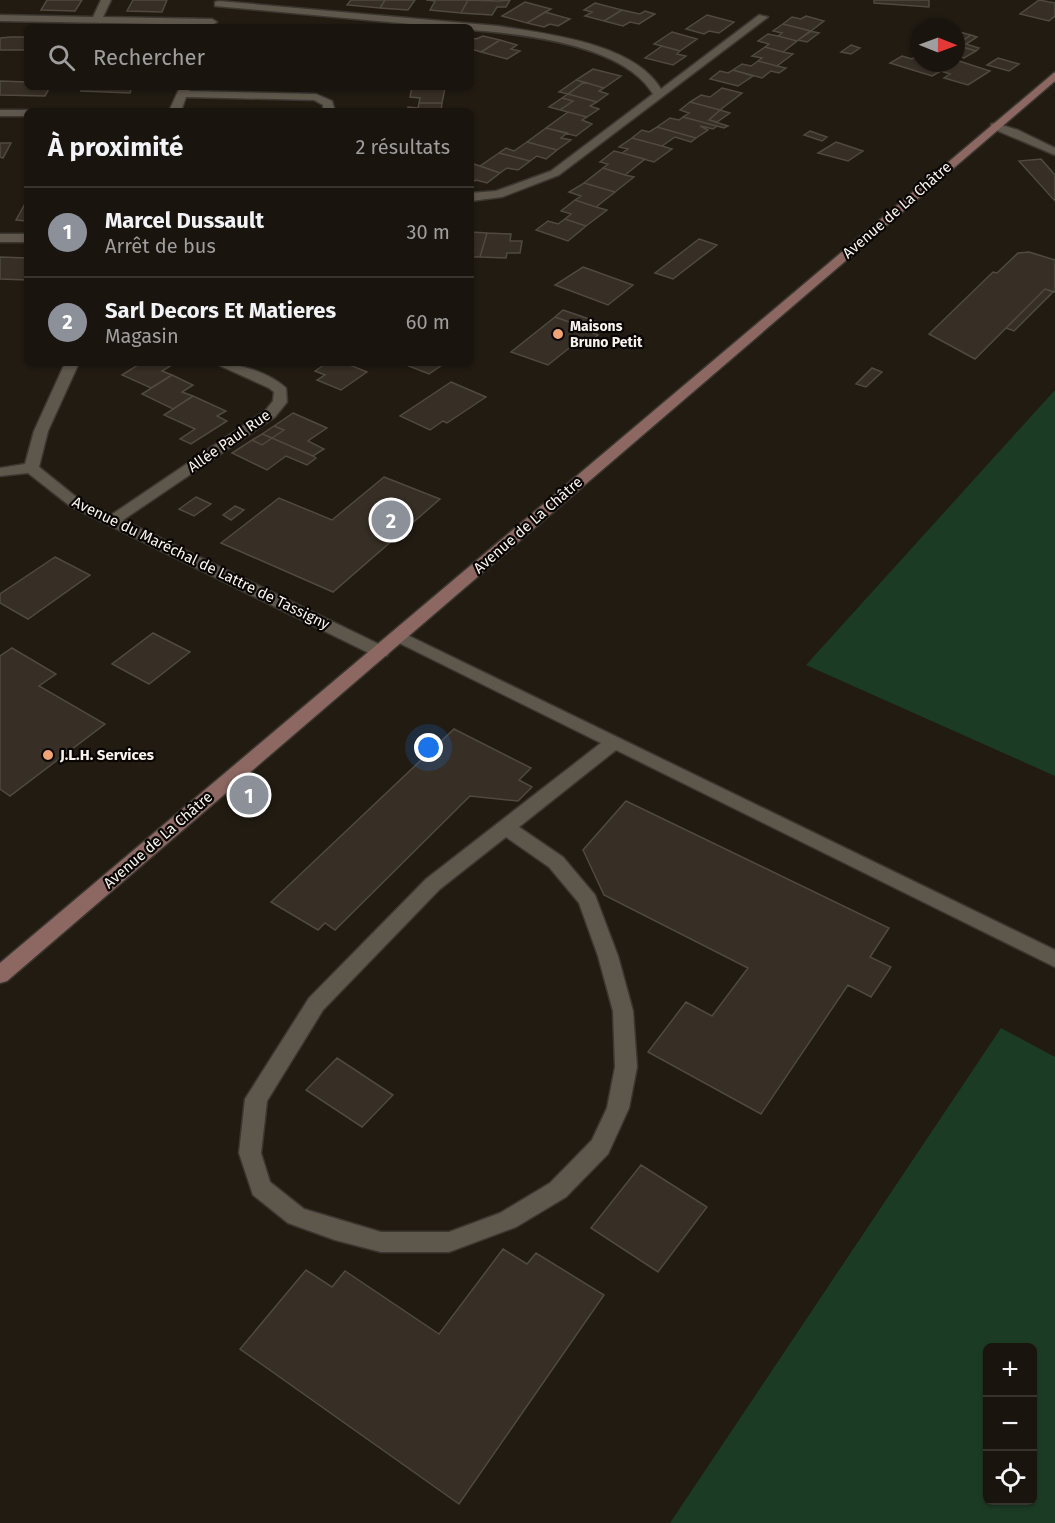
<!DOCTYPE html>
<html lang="fr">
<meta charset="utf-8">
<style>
:root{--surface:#19140e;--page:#26211c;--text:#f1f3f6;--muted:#9f9e9e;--line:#37332e;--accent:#8c9099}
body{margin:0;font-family:"Fira Sans",sans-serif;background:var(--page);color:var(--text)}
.controls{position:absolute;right:18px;bottom:18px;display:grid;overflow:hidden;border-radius:9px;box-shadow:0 2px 4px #0004}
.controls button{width:54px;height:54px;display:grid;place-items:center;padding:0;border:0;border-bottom:2px solid var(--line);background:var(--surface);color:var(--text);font:30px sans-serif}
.compass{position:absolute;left:911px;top:18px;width:54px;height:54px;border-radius:50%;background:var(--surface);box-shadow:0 2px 4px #0004;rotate:91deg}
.you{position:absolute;left:429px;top:748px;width:21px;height:21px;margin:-15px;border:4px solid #fff;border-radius:50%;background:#1a73e8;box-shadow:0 0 0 9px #1a73e833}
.badge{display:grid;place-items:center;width:39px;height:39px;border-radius:50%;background:var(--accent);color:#fff;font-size:20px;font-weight:700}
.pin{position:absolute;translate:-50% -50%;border:3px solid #fff;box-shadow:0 2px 6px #0006}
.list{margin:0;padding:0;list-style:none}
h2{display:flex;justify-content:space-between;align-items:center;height:78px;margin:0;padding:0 24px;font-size:26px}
h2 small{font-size:20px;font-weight:400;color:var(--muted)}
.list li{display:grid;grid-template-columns:39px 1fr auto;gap:18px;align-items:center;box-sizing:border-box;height:90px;padding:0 24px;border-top:2px solid var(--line)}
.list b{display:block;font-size:22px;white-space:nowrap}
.list p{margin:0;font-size:20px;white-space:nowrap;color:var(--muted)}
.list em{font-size:20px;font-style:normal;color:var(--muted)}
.icon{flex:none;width:33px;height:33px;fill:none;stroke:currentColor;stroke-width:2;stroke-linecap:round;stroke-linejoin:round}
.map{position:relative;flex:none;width:1055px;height:1523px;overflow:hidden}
.search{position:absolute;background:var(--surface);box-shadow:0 2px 4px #0004;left:24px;top:24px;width:450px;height:66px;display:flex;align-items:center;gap:15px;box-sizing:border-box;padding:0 21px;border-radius:9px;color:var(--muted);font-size:22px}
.panel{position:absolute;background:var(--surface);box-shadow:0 2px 4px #0004;left:24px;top:108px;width:450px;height:258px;border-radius:9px}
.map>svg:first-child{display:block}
.green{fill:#1c3b25;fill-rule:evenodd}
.building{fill:#372f26;stroke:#50493f;stroke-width:1.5}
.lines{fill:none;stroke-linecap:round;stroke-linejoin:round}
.lane-casing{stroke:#3a3630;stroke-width:3}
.street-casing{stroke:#3a3630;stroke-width:3}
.secondary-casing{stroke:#3a3630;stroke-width:3}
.lane{fill:#5e574c;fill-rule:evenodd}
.street{fill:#5e574c;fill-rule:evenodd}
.secondary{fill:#8d6863;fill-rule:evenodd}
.poi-dot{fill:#efa376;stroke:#090604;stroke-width:2}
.labels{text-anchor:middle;stroke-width:4.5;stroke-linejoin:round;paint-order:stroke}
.far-poi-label{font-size:14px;font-weight:bold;fill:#f8f4ed;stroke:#090604;text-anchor:start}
.street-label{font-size:15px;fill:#f8f4ed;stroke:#090604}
.poi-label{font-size:15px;font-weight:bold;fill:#f8f4ed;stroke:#090604;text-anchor:start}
</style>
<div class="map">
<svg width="1055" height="1523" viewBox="0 0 1055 1523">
<rect width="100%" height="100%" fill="#211b12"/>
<path class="green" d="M1055,390V776L806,665Z
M1001,1028L1055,1057V1523H670ZM988,1348H1032V1500H988Z"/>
<path class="building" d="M47,0H82L75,11L41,10Z
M133,0H167L162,12L127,11Z
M351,0H385L380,8L347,5Z
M385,0H415L408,10L380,8Z
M426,0H468L461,13L430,10L435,1Z
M468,0L498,1L510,0L506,7H497L492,15L461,13Z
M874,0H929V7L874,3Z
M1039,0L1055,3V16L1049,21L1020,14Z
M525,2L551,9L527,23L502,16Z
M595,3L622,10L604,21L585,16L592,12L584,10Z
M622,10L640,14L645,11L655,14L639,24L630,22L623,26L604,21Z
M545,12L570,19L558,26L550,24L544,27L527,23Z
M707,15L734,22L719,33L709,31L704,34L686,29Z
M806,16L824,21L811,31L783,24L792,17L801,19Z
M783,24L811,31L797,41L778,36L782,33L773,31Z
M810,31L819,33L807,42L798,40Z
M956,31L971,35L956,45Z
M672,32L697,39L680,51L654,44Z
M768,34L778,36L797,41L783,52L765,47L769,44L758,41Z
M971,35L977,37L966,44L979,48L976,51L956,45Z
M483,36L500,40L481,52L471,49V38L476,39Z
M11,37H27V50H0V38Z
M500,40L517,45L511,49L520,51L507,59L481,52Z
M851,45L860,48L851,54L841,52Z
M956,45L976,51L964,58L956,55Z
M662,46L680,51L677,54L686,56L673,65L645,58Z
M765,47L783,52L793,54L777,66L758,61L762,58L752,56Z
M920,54V63H956V60L990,71L968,85L944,78L950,74L941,71L932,76L890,63L902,56L912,59Z
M998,58L1019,64L1009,71L987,65Z
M758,61L777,66L786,68L779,73L771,71L762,78L733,70L742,64L751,66Z
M593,69L621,76L604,88L576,80Z
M733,70L753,76L738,86L710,79L720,71L728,73Z
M576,80L584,82L568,94L559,92Z
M0,81L27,82V87H50L45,96L0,95Z
M584,82L604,88L599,91L608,94L597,102L568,94Z
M83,87H132L130,93L81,91Z
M412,87L445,88L442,103H419L420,98L410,97Z
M722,88L742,93L720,110L690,102L701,95L710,97Z
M568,94L597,102L590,106L599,109L587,117L560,110L573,101L562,98Z
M562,98L573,101L560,110L549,107Z
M690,102L720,110L709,120L728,126L724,128L683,117L689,113L680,110Z
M419,103H442L441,111H407L408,107L418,108Z
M720,110L730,113L717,122L709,120Z
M568,112L587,117L582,120L592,124L576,136L546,128Z
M683,117L717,126L713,129L700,126L708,130L696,138L657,127L670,118L679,120Z
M657,127L696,138L691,142L675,137L662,146L632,138L642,130L649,132Z
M546,128L567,133L561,138L571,140L557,150L527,142Z
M810,131L827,137L822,141L804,135Z
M632,138L662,146L672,149L654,162L622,153L628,149L619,147Z
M527,142L557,150L546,159L537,156L530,161L499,153L506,148L514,151Z
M836,142L863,151L848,161L818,153Z
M0,143H11L3,158L0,157Z
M614,151L622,153L645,159L625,175L603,168L608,164L600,162Z
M499,153L530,161L518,170L507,168L500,173L480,166Z
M1041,159L1055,175V201L1019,161Z
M471,163L480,166L500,173L487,183L476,180L471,183Z
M603,168L625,175L634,177L615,192L584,183Z
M584,183L615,192L596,207L575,200L581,196L569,192Z
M27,200V221L16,220Z
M575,200L596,207L607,210L586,226L565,219L571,214L561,211Z
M565,219L586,226L568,241L536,230L548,221L558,224Z
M471,232L487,233L480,257H471Z
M487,233L511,234L510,241H522L520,253H507L506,258L480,257Z
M699,239L717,245L673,279L655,273Z
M1029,252L1055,260V292L1045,289L975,359L929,334L993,272L997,273L1018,253Z
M0,257L27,258V280L0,279Z
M583,267L633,285L608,305L555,285Z
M1045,289L1053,292L1014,331L1006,328Z
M563,310L601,323L592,330L555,317Z
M555,317L592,330L589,331L598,335L586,344L578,341L548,365L511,352Z
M141,363H166L172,365L162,371L172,375L151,388L122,375Z
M327,363H345L367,372L341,390L317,380L325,375L315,371Z
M414,363H445L429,374L409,366Z
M872,368L882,372L866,387L856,384Z
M172,375L193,385L182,392L193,396L173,409L142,394Z
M451,382L486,397L447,423L443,421L430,430L400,416Z
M193,396L226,411L217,416L227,421L191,444L180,439L195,429L164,415Z
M293,413L327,428L308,441L324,449L313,456L272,438L284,430L274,426Z
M274,426L284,430L272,438L262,434Z
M262,434L272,438L262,445L252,440Z
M272,438L313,456L316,458L307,465L286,456L267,470L232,453L252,440L262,445Z
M384,477L440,499L333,592L221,543L279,498L332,520Z
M196,497L211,504L194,516L179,509Z
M235,506L244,510L231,520L223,515Z
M55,557L90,575L28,619L0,603V594Z
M153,633L190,652L149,684L112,664Z
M12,648L56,674L39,686L105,724L10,796L0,789V656Z
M454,729L531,768L519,780L532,787L518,801L470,796L335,930L325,923L318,930L271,902Z
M263,783L269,787L254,798L249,795Z
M626,801L889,928L870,957L891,967L871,997L848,985L761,1114L648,1052L686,1002L712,1016L748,968L604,895L583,850Z
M337,1058L393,1095L362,1127L306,1090Z
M641,1165L707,1207L658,1272L591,1228Z
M503,1249L527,1264L536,1253L604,1295L459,1504L240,1349L306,1270L332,1287L345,1271L439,1334Z"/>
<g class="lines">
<defs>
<path id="lane" d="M995,123L1018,130L1055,148V155L991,128V124Z
M399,631L1055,950V967L616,750L519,827L563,857L595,895L618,956L633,1011L637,1067L629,1108L608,1154L566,1197L516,1227L449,1252H381L335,1240L288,1223L253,1195L239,1153L245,1099L309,998L426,879L601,743L393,640L391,636L393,632ZM506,837L549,867L579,903L598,956L613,1011L615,1067L607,1108L592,1140L550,1183L500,1213L449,1232H381L304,1209L270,1182L261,1153L267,1101L323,1010L440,889Z"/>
<path id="street" d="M101,0H111L103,17L212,19L217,22L212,25L0,21V15L93,17Z
M219,1L498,26C546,34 634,43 661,89L759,15L768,17L559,175L502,197L471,201V193L496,191L551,171L653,94C624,45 524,34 471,30V27H442L215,6V2Z
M180,87H190L189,91L316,94L332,101L335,111H323V105L314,100L186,97L181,111H169Z
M0,110H27L31,111H27V116H0Z
M0,234H27V242H0Z
M65,363H79L48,431L39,467L80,500L111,515L265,411L273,401L274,392L269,388L214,363C238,363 268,372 286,388L287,402L275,417L123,520L387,648L389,652L387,656H375L70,506L28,473L0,476V468L25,464L34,431Z"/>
<path id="secondary" d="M1055,72V81L7,981L0,983V963Z"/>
</defs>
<use href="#lane" class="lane-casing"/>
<use href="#street" class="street-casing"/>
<use href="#secondary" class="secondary-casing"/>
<use href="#lane" class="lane"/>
<use href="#street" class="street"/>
<use href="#secondary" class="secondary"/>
</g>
<g class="poi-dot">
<circle cx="558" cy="334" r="6"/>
<circle cx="48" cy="755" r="6"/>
</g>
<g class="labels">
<g class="far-poi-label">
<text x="570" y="331">Maisons<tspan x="570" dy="16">Bruno Petit</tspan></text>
</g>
<g class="street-label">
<text transform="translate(897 210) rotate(-41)" y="5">Avenue de La Châtre</text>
<text transform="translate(229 441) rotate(-35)" y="5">Allée Paul Rue</text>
<text transform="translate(528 525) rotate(-41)" y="5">Avenue de La Châtre</text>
<text transform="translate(201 563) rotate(26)" y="5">Avenue du Maréchal de Lattre de Tassigny</text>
<text transform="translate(158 840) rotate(-41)" y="5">Avenue de La Châtre</text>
</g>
<g class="poi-label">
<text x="60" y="760">J.L.H. Services</text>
</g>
</g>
</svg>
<div class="controls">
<button>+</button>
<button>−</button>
<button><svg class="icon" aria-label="locate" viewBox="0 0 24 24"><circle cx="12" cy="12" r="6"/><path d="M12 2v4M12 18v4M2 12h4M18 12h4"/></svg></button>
</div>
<svg class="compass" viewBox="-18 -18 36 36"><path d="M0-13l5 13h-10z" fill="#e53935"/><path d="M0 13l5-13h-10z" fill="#9f9e9e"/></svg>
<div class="you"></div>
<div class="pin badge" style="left:249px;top:795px">1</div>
<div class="pin badge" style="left:391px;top:520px">2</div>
<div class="search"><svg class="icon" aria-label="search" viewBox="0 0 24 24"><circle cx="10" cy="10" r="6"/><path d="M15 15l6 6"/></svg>Rechercher</div>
<section class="panel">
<h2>À proximité<small>2 résultats</small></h2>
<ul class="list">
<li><span class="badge">1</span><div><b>Marcel Dussault</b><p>Arrêt de bus</p></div><em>30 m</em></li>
<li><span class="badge">2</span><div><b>Sarl Decors Et Matieres</b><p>Magasin</p></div><em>60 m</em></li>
</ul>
</section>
</div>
